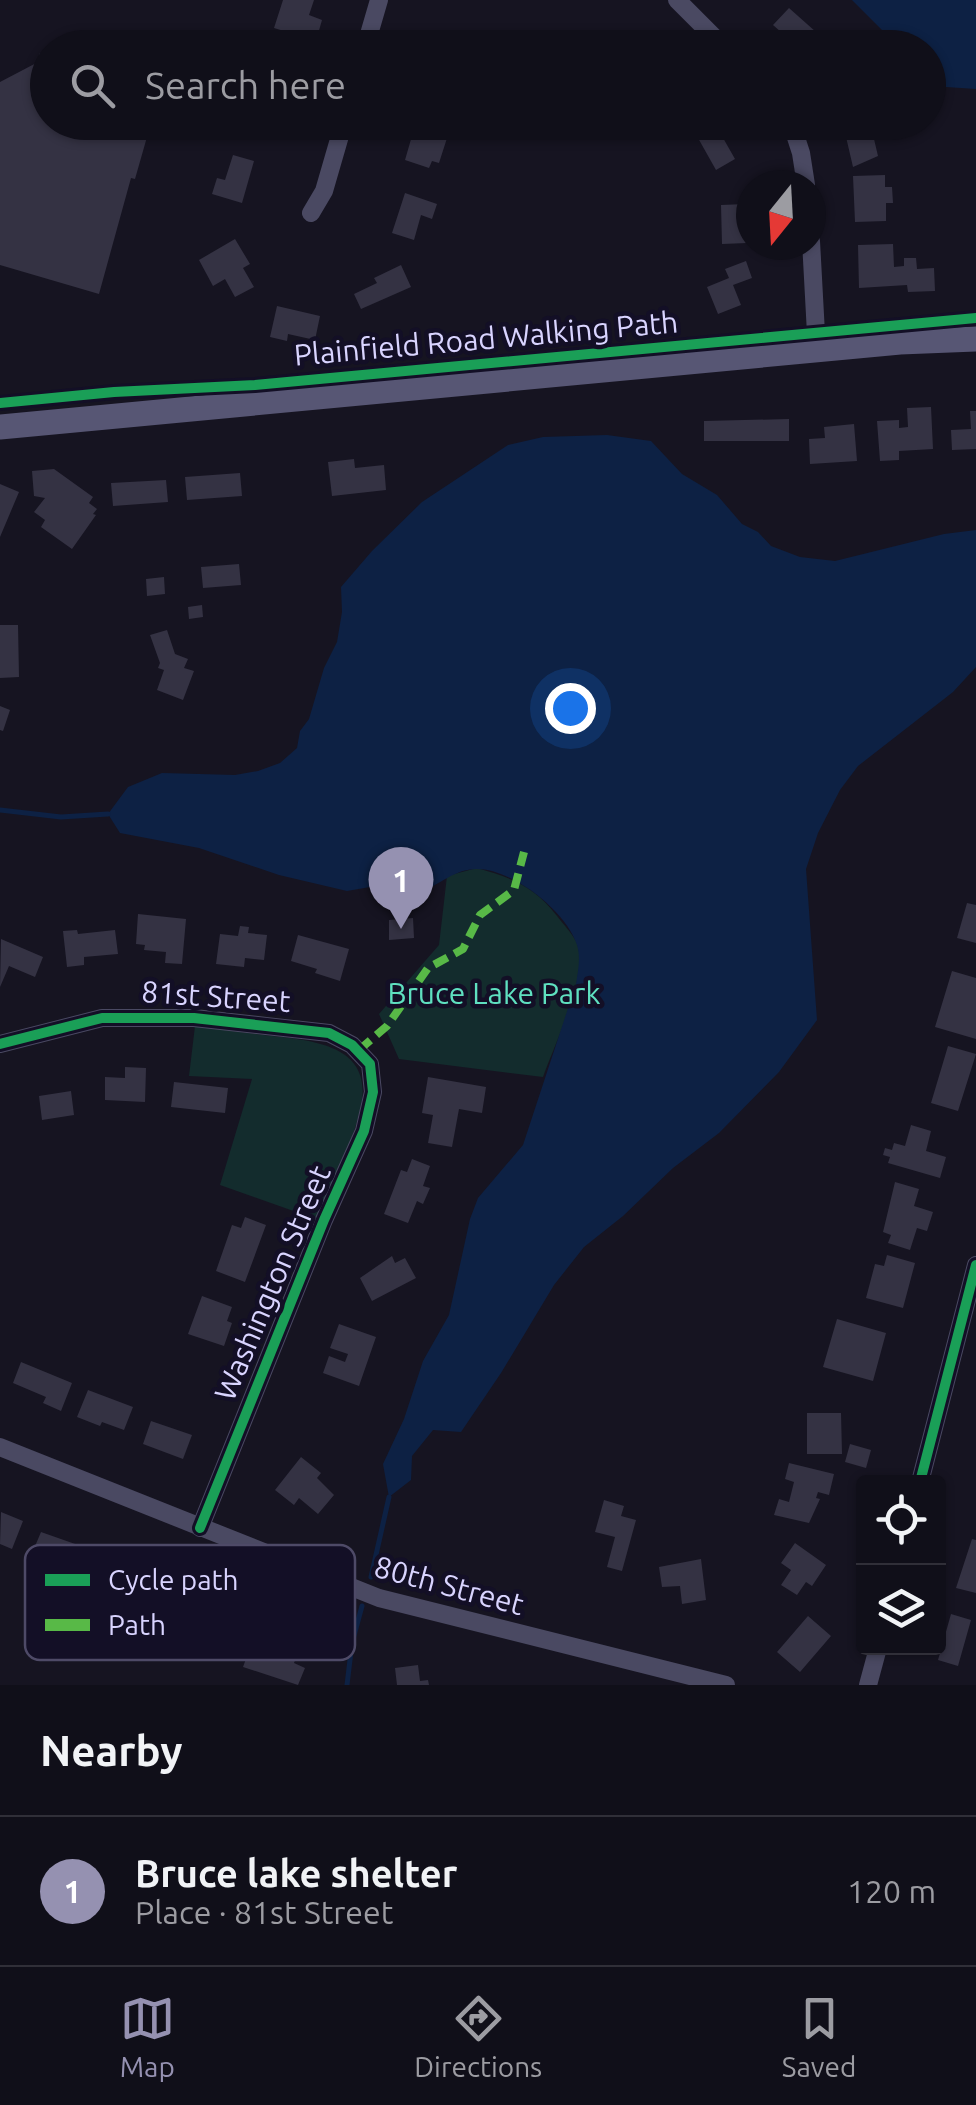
<!DOCTYPE html>
<meta charset="utf-8">
<style>
:root{--surface:#100f19;--page:#191822;--text:#f1f3f6;--muted:#9c9ca2;--line:#302f38;--accent:#9591b1}
body{margin:0;font-family:Ubuntu,sans-serif;background:var(--page);color:var(--text)}
.controls{position:absolute;right:30px;bottom:30px;display:grid;overflow:hidden;border-radius:10px;box-shadow:0 2px 8px #0004}
.controls button{width:90px;height:90px;display:grid;place-items:center;padding:0;border:0;border-bottom:2px solid var(--line);background:var(--surface);color:var(--text);font:50px sans-serif}
.compass{position:absolute;left:736px;top:170px;width:90px;height:90px;border-radius:50%;background:var(--surface);box-shadow:0 2px 8px #0004;rotate:198deg}
.you{position:absolute;left:570px;top:708px;width:35px;height:35px;margin:-25px;border:8px solid #fff;border-radius:50%;background:#1a73e8;box-shadow:0 0 0 15px #1a73e833}
.badge{display:grid;place-items:center;width:65px;height:65px;border-radius:50%;background:var(--accent);color:#fff;font-size:32px;font-weight:700}
.pin{position:absolute;translate:-50% -82px;filter:drop-shadow(0 2px 5px #0008)}
.pin::after{content:'';position:absolute;top:52px;width:35px;height:30px;background:inherit;clip-path:polygon(0 0,100% 0,50% 100%)}
.list{margin:0;padding:0;list-style:none}
h2{display:flex;justify-content:space-between;align-items:center;height:130px;margin:0;padding:0 40px;font-size:42px}
h2 small{font-size:32px;font-weight:400;color:var(--muted)}
.list li{display:grid;grid-template-columns:65px 1fr auto;gap:30px;align-items:center;box-sizing:border-box;height:150px;padding:0 40px;border-top:2px solid var(--line)}
.list b{display:block;font-size:38px;white-space:nowrap}
.list p{margin:0;font-size:32px;white-space:nowrap;color:var(--muted)}
.list em{font-size:32px;font-style:normal;color:var(--muted)}
.icon{flex:none;width:55px;height:55px;fill:none;stroke:currentColor;stroke-width:2;stroke-linecap:round;stroke-linejoin:round}
.map{position:relative;flex:none;width:976px;height:1685px;overflow:hidden}
.search{position:absolute;background:var(--surface);box-shadow:0 2px 8px #0004;left:30px;right:30px;top:30px;height:110px;display:flex;align-items:center;gap:25px;box-sizing:border-box;padding:0 35px;border-radius:55px;color:var(--muted);font-size:38px}
.sheet{height:280px;background:var(--surface)}
nav{display:flex;justify-content:space-around;align-items:center;box-sizing:border-box;height:140px;border-top:2px solid var(--line);background:var(--surface);font-size:28px;color:var(--muted)}
nav a{display:grid;justify-items:center;gap:5px}
nav .on{color:var(--accent)}
.map>svg:first-child{display:block}
.green{fill:#132c2d}
.water{fill:#0d2144}
.lines{fill:none;stroke-linecap:round;stroke-linejoin:round}
.stream{stroke:#0d2144;stroke-width:5}
.building{fill:#343243}
.street{stroke:#4a4962;stroke-width:18}
.secondary{stroke:#575674;stroke-width:25}
.quiet{stroke:#58b947;stroke-width:8;stroke-dasharray:15 8;stroke-linecap:butt}
.cycleway-casing{stroke:#130f26;stroke-width:16}
.cycleway{stroke:#1a9f57;stroke-width:10}
.labels{text-anchor:middle;stroke-width:9;stroke-linejoin:round;paint-order:stroke}
.street-label{font-size:30px;fill:#d9d4ff;stroke:#130f26}
.park-label{font-size:30px;fill:#5fe0c0;stroke:#130f26}
.key{fill:#130f26;stroke:#4e4a67;stroke-width:2.5}
.key-label{font-size:28px;fill:#d9d4ff}
</style>
<div class="map">
<svg width="976" height="1685" viewBox="0 0 976 1685">
<rect width="100%" height="100%" fill="#161421"/>
<path class="green" d="M477,868C512,878 534,886 557,916C563,924 571,932 576,941C591,972 554,1045 543,1077L399,1059L379,1014L439,945L447,876Z
M195,1026C220,1029 246,1033 272,1036C318,1041 376,1047 360,1111C351,1148 331,1184 316,1219L220,1185L252,1079L189,1076Z"/>
<path class="water" d="M852,0H976V89L931,86L928,48L899,47Z
M607,435L651,441L682,474L717,495L742,524L758,532L771,546L800,557L835,561L944,534L976,530V667L953,692L858,766L840,790L818,833L806,869L817,1020L779,1072L719,1133L673,1168L623,1216L584,1247L554,1285L501,1373L461,1432L433,1430L412,1456L411,1480L389,1497L383,1464L404,1419L423,1361L449,1315L470,1219L478,1198L523,1145L576,984C578,971 581,958 577,945C567,912 513,869 477,869C454,869 440,885 420,892C409,897 394,897 382,899L370,887L347,891L279,875L199,848L120,833L108,814L128,787L162,773L235,775L258,771L280,763L297,748L300,731L309,719L324,668L337,642L342,612L341,587L372,551L422,502L508,445L543,437Z"/>
<g class="lines">
<path class="stream" d="M0,810L61,817L108,814
M371,1577L389,1497
M347,1685L352,1643L362,1606"/>
</g>
<path class="building" d="M283,0H314L309,15L322,20L316,41L274,28Z
M789,8L825,40L818,48H799L773,25Z
M82,31L92,48H51Z
M48,49V122H143L147,130L152,129L153,137H147L135,179L131,178L99,294L0,265V82L42,60L39,54Z
M251,122H279L276,131Z
M416,122H461L457,138L448,135L439,163L432,161L429,168L405,160Z
M689,122H714L735,159L716,170Z
M870,122L878,156L853,167L843,124Z
M233,155L254,161L242,203L212,194L217,178L225,180Z
M885,175V187H892L893,203H886V221L855,222L853,176Z
M405,193L437,204L432,219L421,215L414,240L392,233Z
M746,204L747,243L722,244L721,205Z
M235,239L250,264L243,268L254,287L235,297L225,279L213,286L199,260Z
M893,244L894,267L904,266V258H916L917,269L934,268L935,291L908,292L907,285L859,288L858,245Z
M746,261L752,278L733,285L741,305L718,314L707,287L729,278L725,269Z
M401,265L411,287L361,309L354,294L377,283L374,278Z
M277,306L320,316L315,340L288,334L287,341L270,337Z
M931,407L933,449L899,451V460L880,461L877,421L899,420V428L908,427L907,408Z
M970,411H976V449L952,450L951,430L971,429Z
M789,419V441H704V421Z
M854,424L857,461L810,464L809,439L825,438L824,427Z
M354,459L355,468L384,465L386,490L332,496L328,462Z
M54,469L93,497L89,503L97,509L93,514L96,515L72,549L41,527L45,520L34,512L45,498L34,496L32,471Z
M240,473L242,496L187,500L185,477Z
M166,480L168,502L113,506L111,483Z
M0,484L19,492L0,537Z
M239,564L241,585L203,588L201,567Z
M164,577L165,594L147,596L146,579Z
M202,605L203,617L189,619L188,607Z
M0,625H18L19,677L0,678Z
M167,630L175,654L188,659L184,668L194,671L183,700L157,690L164,670L158,668L160,663L150,635Z
M0,706L10,710L3,731L0,730Z
M967,903L976,905V943L957,938Z
M138,914L186,919L182,964L165,963L166,952L144,950L145,945L136,944Z
M413,918L414,938L389,940V920Z
M240,926L249,927L248,933L267,935L264,960L245,958L244,967L216,964L220,934L238,936Z
M77,930L78,934L115,930L118,954L84,957V965L67,967L63,931Z
M298,935L349,949L340,981L315,973L317,969L291,961Z
M1,939L43,957L35,977L9,966L0,987Z
M952,971L976,978V1039L935,1027Z
M948,1046L976,1054L958,1111L931,1103Z
M125,1067L146,1068L145,1102L105,1100V1077L125,1078Z
M428,1077L486,1087L482,1113L459,1109L452,1147L428,1143L433,1115L422,1113Z
M174,1082L228,1088L225,1113L171,1107Z
M71,1091L74,1115L42,1120L39,1096Z
M911,1125L931,1131L926,1151L946,1157L940,1178L888,1163L890,1157L883,1155L885,1148L892,1150L894,1143L905,1146Z
M412,1159L430,1166L423,1186L430,1188L423,1204L417,1201L408,1223L384,1214L401,1170L407,1172Z
M895,1182L919,1189L914,1206L933,1212L927,1231L917,1228L910,1250L888,1243L891,1235L883,1232Z
M245,1217L266,1225L245,1282L216,1271L232,1225L241,1228Z
M887,1255L915,1263L903,1308L866,1298L875,1264L884,1266Z
M392,1256L395,1263L405,1258L416,1278L372,1301L360,1278Z
M202,1296L232,1307L227,1321L232,1323L224,1346L188,1334Z
M837,1319L886,1333L873,1381L823,1367Z
M339,1324L376,1337L359,1386L323,1373L329,1356L345,1362L348,1354L330,1348Z
M21,1362L72,1383L61,1411L43,1403L46,1397L13,1383Z
M88,1390L133,1407L124,1430L102,1422L100,1426L77,1417Z
M807,1413H841L842,1454H807Z
M151,1421L192,1435L183,1459L143,1444Z
M850,1444L871,1450L866,1468L845,1462Z
M301,1457L321,1473L317,1478L334,1495L318,1514L299,1498L294,1505L275,1490Z
M789,1463L834,1474L829,1495L818,1492L816,1498L820,1499L809,1523L774,1515L779,1499L789,1502L794,1482L785,1479Z
M604,1500L624,1506L621,1516L636,1520L622,1571L607,1567L615,1537L595,1532Z
M1,1512L23,1521L12,1549L0,1544Z
M41,1532L95,1551L86,1573L78,1569L76,1573L62,1567L63,1564L33,1551Z
M972,1539L976,1540V1593L956,1588Z
M795,1543L826,1565L812,1586L806,1582L797,1595L781,1585L791,1570L781,1563Z
M701,1559L706,1600L682,1604L680,1586L662,1587L659,1567Z
M951,1614L971,1620L958,1666L938,1660Z
M808,1616L831,1636L800,1672L777,1652Z
M256,1618L278,1626L274,1637L300,1647L294,1663L305,1668L298,1685L243,1667L254,1637L249,1635Z
M418,1665L420,1681L428,1680L429,1685H397L395,1668Z"/>
<g class="lines">
<path class="street" d="M677,0L725,48
M365,48L379,0
M791,122L801,153L806,185
M311,213L324,191L344,122
M811,241L817,352
M0,1044L102,1018H194L329,1033L352,1045L370,1064L373,1092L364,1131L324,1220L200,1528
M0,1447L379,1598L726,1685
M920,1482L976,1265
M868,1685L878,1648"/>
<path class="secondary" d="M0,427L900,342L976,339"/>
<path class="quiet" d="M359,1050L387,1026L428,968L463,949L480,915L514,890L524,852"/>
<defs>
<path id="cycleway" d="M0,403L114,392L255,385L976,318
M0,1044L102,1018H194L329,1033L352,1045L370,1064L373,1092L364,1131L324,1220L200,1528
M920,1482L976,1265"/>
</defs>
<use href="#cycleway" class="cycleway-casing"/>
<use href="#cycleway" class="cycleway"/>
</g>
<g class="labels">
<g class="street-label">
<text transform="translate(486 339) rotate(-5)" y="10">Plainfield Road Walking Path</text>
<text transform="translate(216 997) rotate(4)" y="10">81st Street</text>
<text transform="translate(273 1283) rotate(-67)" y="10">Washington Street</text>
<text transform="translate(449 1586) rotate(15)" y="10">80th Street</text>
</g>
<g class="park-label">
<text x="494" y="1004">Bruce Lake Park</text>
</g>
</g>
<rect x="25" y="1545" width="330" height="115" rx="15" class="key"/>
<rect x="45" y="1574" width="45" height="12" fill="#1a9f57"/>
<rect x="45" y="1619" width="45" height="12" fill="#58b947"/>
<g class="key-label">
<text x="108" y="1590">Cycle path</text>
<text x="108" y="1635">Path</text>
</g>
</svg>
<div class="controls">
<button><svg class="icon" aria-label="locate" viewBox="0 0 24 24"><circle cx="12" cy="12" r="6"/><path d="M12 2v4M12 18v4M2 12h4M18 12h4"/></svg></button>
<button><svg class="icon" aria-label="layers" viewBox="0 0 24 24"><path d="M12 4l9 5-9 5-9-5zM3 14l9 5 9-5"/></svg></button>
</div>
<svg class="compass" viewBox="-18 -18 36 36"><path d="M0-13l5 13h-10z" fill="#e53935"/><path d="M0 13l5-13h-10z" fill="#9c9ca2"/></svg>
<div class="you"></div>
<div class="pin badge" style="left:401px;top:929px">1</div>
<div class="search"><svg class="icon" aria-label="search" viewBox="0 0 24 24"><circle cx="10" cy="10" r="6"/><path d="M15 15l6 6"/></svg>Search here</div>
</div>
<section class="sheet">
<h2>Nearby<small></small></h2>
<ul class="list">
<li><span class="badge">1</span><div><b>Bruce lake shelter</b><p>Place · 81st Street</p></div><em>120 m</em></li>
</ul>
</section>
<nav>
<a class="on"><svg class="icon" aria-label="map" viewBox="0 0 24 24"><path d="M3 6l6-2 6 2 6-2v14l-6 2-6-2-6 2zM9 4v14M15 6v14"/></svg>Map</a>
<a><svg class="icon" aria-label="directions" viewBox="0 0 24 24"><path d="M12 3l9 9-9 9-9-9zM9 14v-3h6M13 9l2 2-2 2"/></svg>Directions</a>
<a><svg class="icon" aria-label="saved" viewBox="0 0 24 24"><path d="M7 4h10v16l-5-4-5 4z"/></svg>Saved</a>
</nav>
